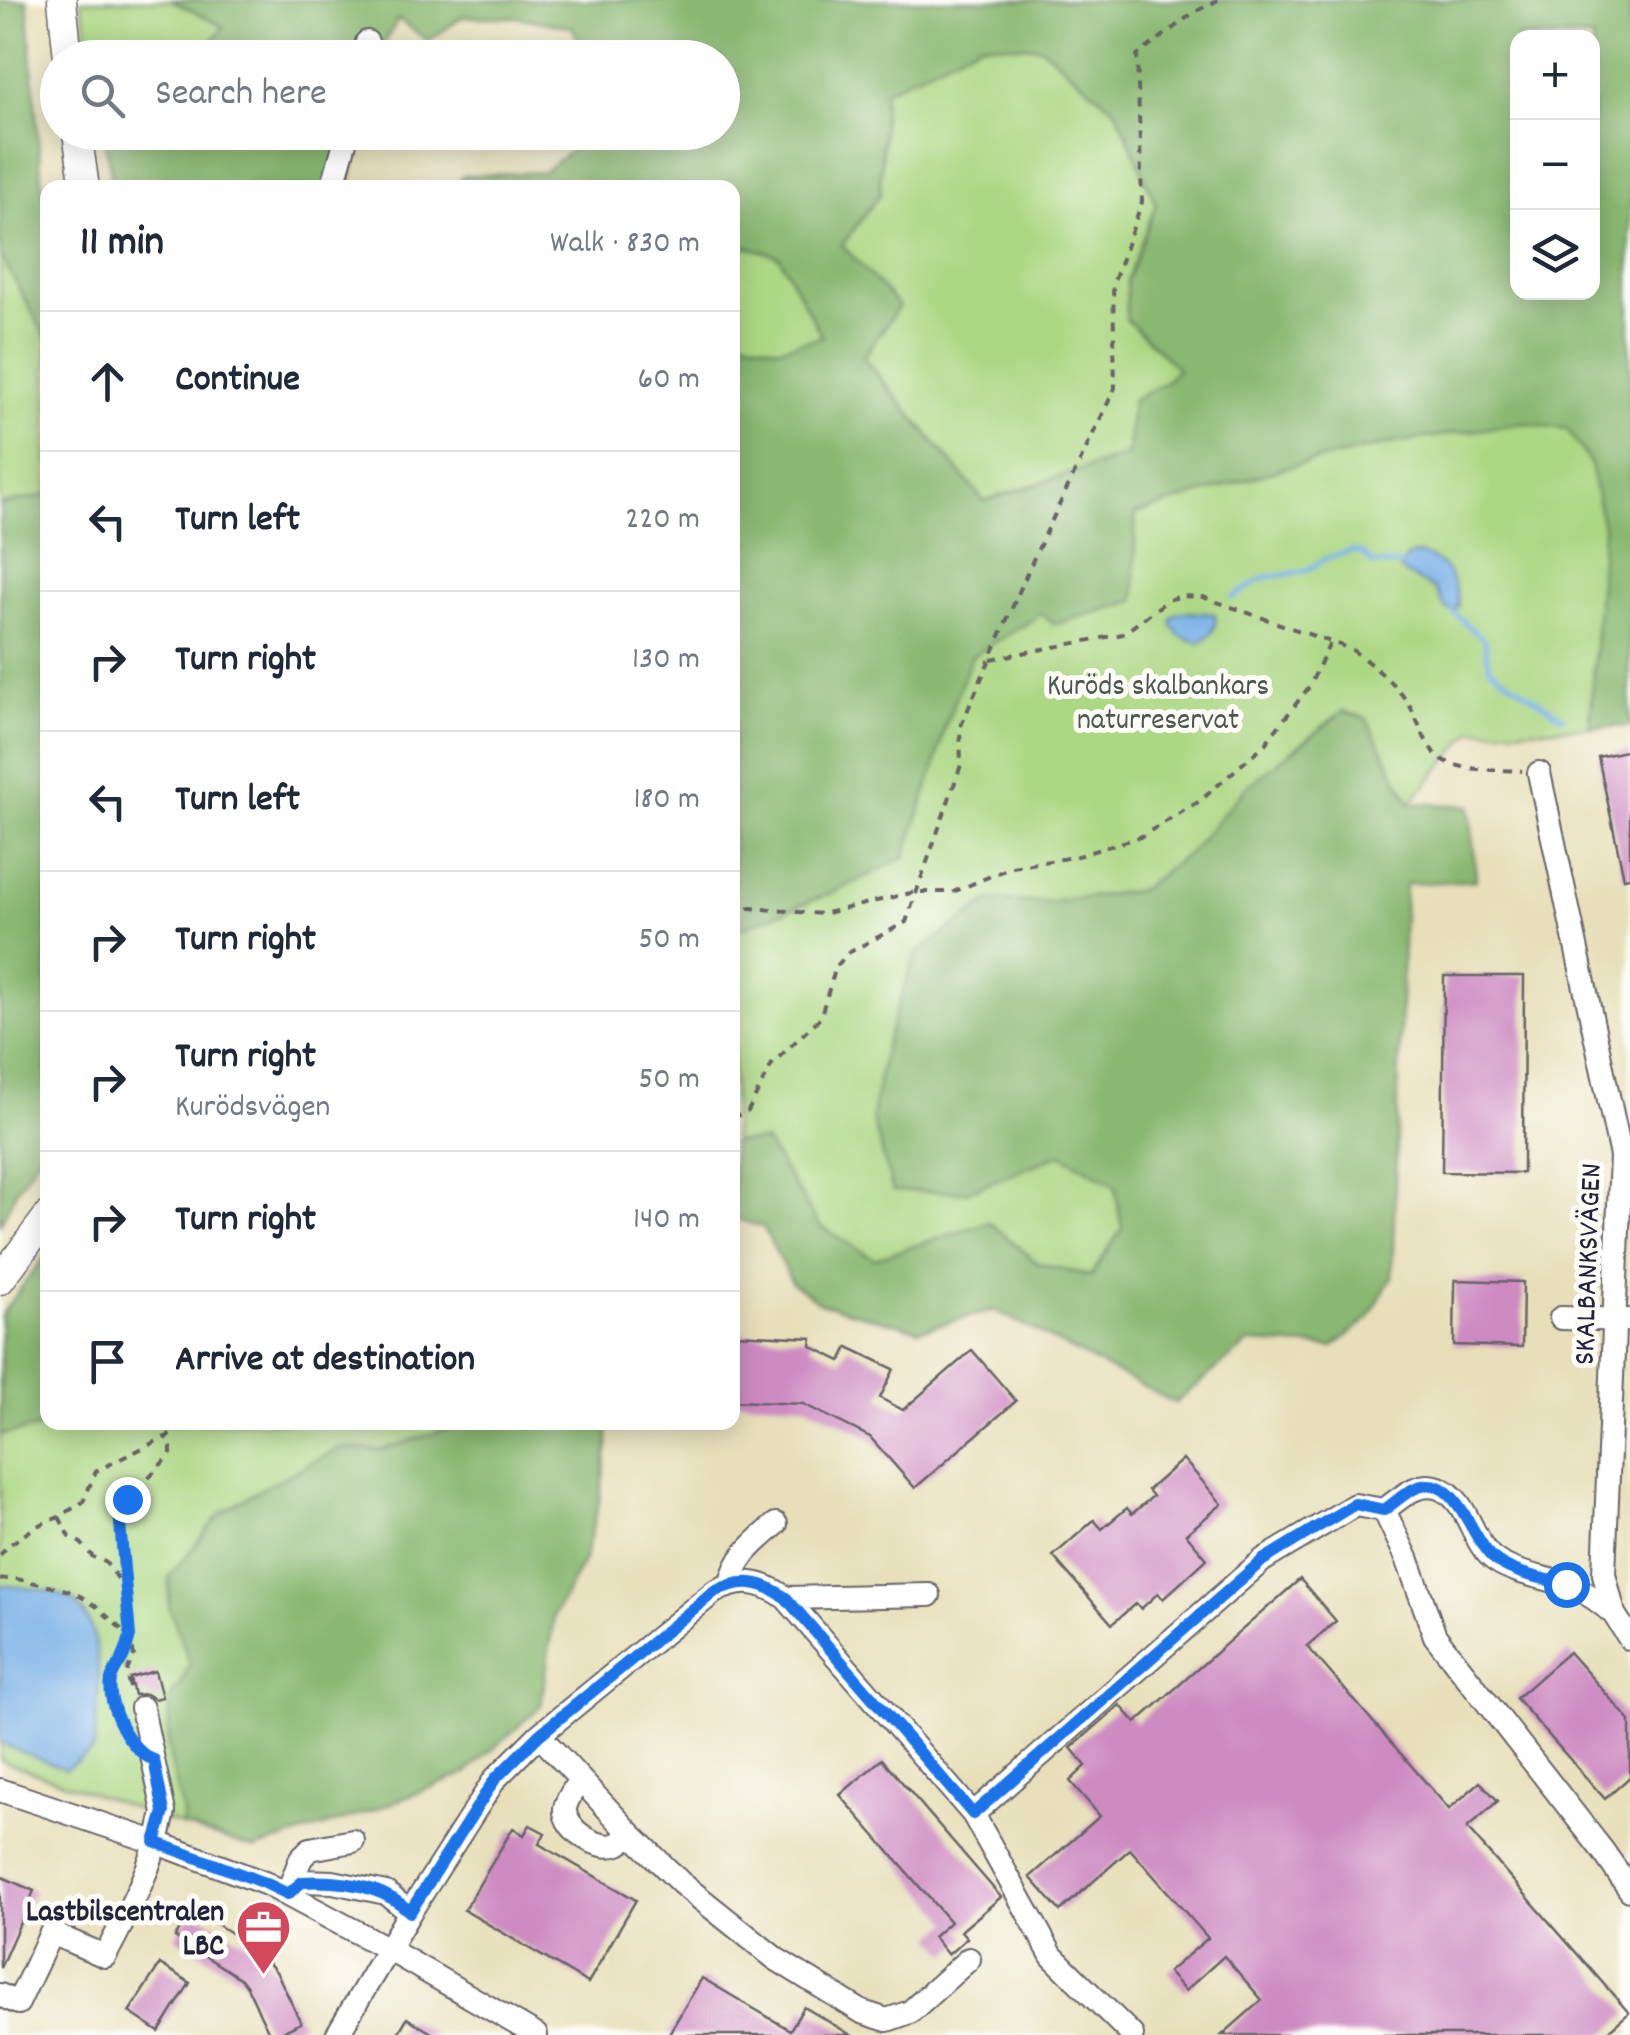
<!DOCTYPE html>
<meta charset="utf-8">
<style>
:root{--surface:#fff;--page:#f6f6f7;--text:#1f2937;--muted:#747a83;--line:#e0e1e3}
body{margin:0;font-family:Dekko,sans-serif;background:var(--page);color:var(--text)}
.controls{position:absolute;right:30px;top:30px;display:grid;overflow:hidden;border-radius:20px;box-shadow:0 5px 25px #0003}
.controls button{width:90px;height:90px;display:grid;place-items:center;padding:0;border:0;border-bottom:2px solid var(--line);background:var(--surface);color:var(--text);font:50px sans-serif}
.stop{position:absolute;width:30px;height:30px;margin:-22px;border:8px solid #1a73e8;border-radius:50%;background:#fff}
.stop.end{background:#1a73e8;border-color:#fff;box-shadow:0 2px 10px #0008}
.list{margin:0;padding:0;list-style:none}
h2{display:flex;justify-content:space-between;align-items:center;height:130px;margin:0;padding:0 40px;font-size:42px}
h2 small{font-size:32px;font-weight:400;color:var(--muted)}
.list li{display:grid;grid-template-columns:65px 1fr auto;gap:30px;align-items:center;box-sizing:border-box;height:140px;padding:0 40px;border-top:2px solid var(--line)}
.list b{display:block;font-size:38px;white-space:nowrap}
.list p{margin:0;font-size:32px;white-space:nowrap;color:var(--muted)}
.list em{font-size:32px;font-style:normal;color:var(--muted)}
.icon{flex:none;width:55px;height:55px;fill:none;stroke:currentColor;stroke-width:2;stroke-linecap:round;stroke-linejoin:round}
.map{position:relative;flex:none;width:1630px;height:2035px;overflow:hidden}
.search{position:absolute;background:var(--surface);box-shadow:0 5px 25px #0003;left:40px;top:40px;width:700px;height:110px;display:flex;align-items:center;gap:25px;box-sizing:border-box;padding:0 35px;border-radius:55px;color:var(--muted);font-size:38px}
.panel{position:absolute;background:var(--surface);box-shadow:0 5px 25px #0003;left:40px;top:180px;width:700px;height:1250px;border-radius:20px}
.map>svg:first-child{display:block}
.green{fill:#acd783;stroke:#677c5f;stroke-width:2.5}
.forest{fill:#89b871;stroke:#566d56;stroke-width:2.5;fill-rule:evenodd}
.water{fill:#78b0e7;stroke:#4d6991;stroke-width:2.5}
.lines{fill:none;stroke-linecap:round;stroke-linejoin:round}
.stream{stroke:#78b0e7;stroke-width:5}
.building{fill:#cd8bc2}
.minor-casing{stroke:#676467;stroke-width:26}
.major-casing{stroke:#676467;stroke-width:31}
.path{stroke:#676467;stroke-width:4;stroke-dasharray:8 8;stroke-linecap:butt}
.minor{stroke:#fff;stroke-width:22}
.major{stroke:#fff;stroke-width:28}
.route{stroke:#1a73e8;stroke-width:12}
.labels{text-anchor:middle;stroke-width:10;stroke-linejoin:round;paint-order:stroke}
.park-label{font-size:30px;fill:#4b5851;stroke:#fdfcf7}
.street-label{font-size:30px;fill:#22223b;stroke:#fdfcf7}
.poi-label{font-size:30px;font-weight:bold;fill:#22223b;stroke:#fdfcf7;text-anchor:end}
</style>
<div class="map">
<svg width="1630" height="2035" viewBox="0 0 1630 2035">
<rect width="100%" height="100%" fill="#fdfcf7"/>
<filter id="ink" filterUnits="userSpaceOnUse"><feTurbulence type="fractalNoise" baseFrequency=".01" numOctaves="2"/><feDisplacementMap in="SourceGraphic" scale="20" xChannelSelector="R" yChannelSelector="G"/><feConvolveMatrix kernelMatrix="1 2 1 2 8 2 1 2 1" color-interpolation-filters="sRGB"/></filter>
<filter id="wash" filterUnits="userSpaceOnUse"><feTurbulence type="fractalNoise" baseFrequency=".0048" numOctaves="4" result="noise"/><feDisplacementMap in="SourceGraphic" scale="40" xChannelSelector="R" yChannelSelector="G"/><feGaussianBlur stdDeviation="2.25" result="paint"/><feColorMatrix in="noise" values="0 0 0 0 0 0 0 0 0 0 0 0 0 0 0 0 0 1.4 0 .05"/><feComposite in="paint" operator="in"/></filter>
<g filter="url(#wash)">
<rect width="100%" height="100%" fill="#e7dfb9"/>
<path class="green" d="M81,0H171L225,28L198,57H92Z
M981,43L1041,47L1117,111L1156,204L1127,281L1178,369L1164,383L1132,401L1128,455L984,501L863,357L842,245L880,194L884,91Z
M733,242L779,256L823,338L778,348L733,337Z
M0,254L48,339L47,495L0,505Z
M1490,324L1630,355L1597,618L1590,727L1472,731L1410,803L1392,770L966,1192L1061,1154L1115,1185L1122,1229L1090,1276L1037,1263L988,1223L874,1259L820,1226L765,1141L733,1143V931L834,892L914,604Z
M47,1300L48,1422L547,1423L183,1813L182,1826L0,1760V1359Z"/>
<path class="forest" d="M0,0H27L42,186L48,208L47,339L0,254Z
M171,0H1630V726L1590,727L1603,527L1590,463L1567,429L1522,423L1394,443L1284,468L1135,514V601L1054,624L1042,614L972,656L944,729L935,766L905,857L834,892L733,931V337L778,348L822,337L779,256L733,242L732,188L456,187L463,176L543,172L593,133L722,132V58L586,57L572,27L516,17H463L428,41L398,19L377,57H198L224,27ZM1518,38H1592V292H1518ZM981,43L1041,47L1117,111L1156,204L1127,281L1126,319L1178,369L1164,383L1132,401L1128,455L984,501L863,358L899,306L842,245L880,194L884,91Z
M104,133H360L349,188L113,187Z
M47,495V1142L16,1191L0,1225V505Z
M1343,711L1366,718L1410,803L1470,806L1476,880L1405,884L1392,1277L1368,1319L1333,1347L1248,1343L1175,1403L994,1310L920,1330L820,1303L792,1283L763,1227L733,1218L732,1143L734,1142L765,1141L820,1226L874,1259L989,1222L1037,1263L1091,1276L1122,1229L1115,1185L1061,1154L966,1192L893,1191L872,1118L884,1048L916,954L989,901L1049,902L1140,890L1190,852L1246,787Z
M47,1253V1421L43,1427L0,1435L1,1315Z
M508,1422L544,1426L547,1423H608V1445L599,1502L584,1560L554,1615L541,1706L465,1774L369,1812L255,1849L182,1826L183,1813L168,1749L170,1697L181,1685L190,1663L169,1606V1577L220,1514L257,1491L340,1448L382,1450L464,1423Z"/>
<path class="water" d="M1415,554C1444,556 1456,580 1459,606L1453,612L1445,608L1436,590L1400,571L1406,558Z
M1184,612L1215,614C1217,629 1211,635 1200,643L1180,636L1171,623L1174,615Z
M2,1585C22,1588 45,1588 64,1596C112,1617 97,1709 94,1750L65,1769L0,1743V1586Z"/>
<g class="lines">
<path class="stream" d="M1232,598L1263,578L1306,571L1324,559L1352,551L1364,554L1373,564L1403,565
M1453,612L1484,640L1490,668L1563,717"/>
</g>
<g id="blocks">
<path class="building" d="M1630,750V877L1624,878L1598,757Z
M1444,976H1524L1523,1173L1442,1172Z
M1455,1280L1523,1282L1522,1347L1454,1345Z
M734,1334L812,1338L811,1346L841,1361L848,1347L894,1369L880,1398L903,1410L972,1350L1016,1401L915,1488L870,1437L803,1404L732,1401Z
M1183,1459L1222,1504L1186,1534L1207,1559L1163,1599L1158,1593L1141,1609L1136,1603L1112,1624L1053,1556L1094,1520L1102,1529L1127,1508L1132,1514L1153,1496L1148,1490Z
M1300,1579L1336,1621L1307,1646L1449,1809L1480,1782L1498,1801L1467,1828L1629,2013L1604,2035H1222L1262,2000L1224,1956L1185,1991L1168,1972L1208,1938L1130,1849L1060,1911L1030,1877L1100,1816L1070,1781L1086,1766L1071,1748L1120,1705L1136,1723Z
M1569,1652L1630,1721V1777L1605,1799L1516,1698Z
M155,1671L162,1697L154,1699L146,1694L134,1695L130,1678Z
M882,1759L1001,1897L961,1931L967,1938L948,1955L933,1937L950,1922L840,1795Z
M530,1825L545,1833L539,1844L636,1900L588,1983L464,1910L513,1828L524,1835Z
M0,1876L34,1891L0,1968Z
M193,1909L259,1951L277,1973L301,2023L276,2035H270L247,1987L241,1979L175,1937Z
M160,1964L190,1983L159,2032L129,2012Z
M702,1978L790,2030L804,2007L851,2035H668Z
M407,2018L435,2035H397Z"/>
</g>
</g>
<g filter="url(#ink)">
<use href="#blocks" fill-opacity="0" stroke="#676467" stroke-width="2.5"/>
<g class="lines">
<defs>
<path id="minor" d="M364,58L367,42
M332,188L348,132
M1539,773L1621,1156L1604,1574L1614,1614L1630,1639
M1561,1318L1630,1320
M1384,1510C1400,1499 1417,1480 1439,1488C1470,1500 1470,1542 1495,1560C1518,1576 1550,1577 1575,1588C1590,1594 1602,1604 1614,1614
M731,1583C737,1555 756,1542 776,1524
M786,1598L929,1595
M539,1735L630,1833L681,1883L776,1959L862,2012L887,2020L910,2012L969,1959
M580,1780C575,1788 567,1798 565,1808C563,1829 599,1852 618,1844C623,1842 627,1837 630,1833
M0,1790L155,1842L267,1884L388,1949L536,2035
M973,1814L1263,1560L1355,1505L1384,1510L1407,1558L1435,1636L1603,1851L1630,1890
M287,1894L294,1886L303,1881L333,1882L386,1893L410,1912
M287,1894L301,1858L310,1849L353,1841
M0,1995L18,2003L51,1933L105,1956C129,1911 154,1864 164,1812L142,1708
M337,2035L410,1912L495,1779L539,1735L714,1592C741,1578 761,1580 786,1598L973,1814L1052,1956L1132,2035"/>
<path id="major" d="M62,0L68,58
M77,132L85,188
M0,1280L48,1216"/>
</defs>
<use href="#minor" class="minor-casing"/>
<use href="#major" class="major-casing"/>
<path class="path" d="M52,75L57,120
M991,659L1123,634L1168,600L1182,596L1203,597L1351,649C1371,664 1394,682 1408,703C1420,721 1424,750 1445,761C1467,772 1499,769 1522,771
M732,908L739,907L822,914L915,892H953L1012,867L1074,857L1140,837L1200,801L1265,744L1309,687L1331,641
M732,1118L748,1111L772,1064L820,1018L836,967L848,953L906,922L961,765L960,728L1032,562L1115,388L1113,284L1142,202L1137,56L1193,13L1218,0
M59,1517L70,1537L81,1543L93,1557L105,1562L123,1585
M0,1555L9,1545L37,1526L59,1517L83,1502L96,1471L165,1437
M0,1580L10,1578L22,1580L66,1590L80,1596L96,1606L129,1636L134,1655L126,1673L131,1691
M125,1731C115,1717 106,1693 113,1675C118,1661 126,1651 129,1636L119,1513L122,1505L171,1454V1443L166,1437L198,1422"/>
<use href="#minor" class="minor"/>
<use href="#major" class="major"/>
</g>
</g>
<g class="lines" filter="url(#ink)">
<path class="route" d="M127,1499L119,1512L130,1636C128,1644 126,1652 122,1659C118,1666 113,1672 111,1680C106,1705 130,1752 154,1760L164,1812L155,1842L267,1884L288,1894L302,1882C340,1880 382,1885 410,1912L495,1779L539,1735L714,1592C741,1578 761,1580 786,1598L973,1814L1263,1560L1355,1504L1384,1510C1393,1504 1401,1496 1410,1491C1455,1464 1469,1537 1492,1557C1511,1574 1542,1578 1566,1584"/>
</g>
<defs>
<symbol id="office-pin" viewBox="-11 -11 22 30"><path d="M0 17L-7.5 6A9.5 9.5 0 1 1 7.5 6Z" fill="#d1495b" stroke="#fdfcf7"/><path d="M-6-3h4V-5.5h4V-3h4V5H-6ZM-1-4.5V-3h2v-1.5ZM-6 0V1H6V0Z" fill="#fff"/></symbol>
</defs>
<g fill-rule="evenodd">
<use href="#office-pin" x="232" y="1896" width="63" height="86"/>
</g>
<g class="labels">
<g class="park-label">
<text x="1158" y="694">Kuröds skalbankars<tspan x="1158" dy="34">naturreservat</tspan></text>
</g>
<g class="street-label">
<text transform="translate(1586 1264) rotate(-88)" y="10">SKALBANKSVÄGEN</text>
</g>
<g class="poi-label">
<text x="224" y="1920">Lastbilscentralen<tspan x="224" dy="34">LBC</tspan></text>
</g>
</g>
</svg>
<div class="controls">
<button>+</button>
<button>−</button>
<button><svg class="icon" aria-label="layers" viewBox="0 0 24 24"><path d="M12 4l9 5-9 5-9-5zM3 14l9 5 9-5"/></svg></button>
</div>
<div class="stop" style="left:1566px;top:1584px"></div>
<div class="stop end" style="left:127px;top:1499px"></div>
<div class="search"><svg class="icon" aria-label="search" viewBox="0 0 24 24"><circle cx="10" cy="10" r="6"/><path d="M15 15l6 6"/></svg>Search here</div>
<section class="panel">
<h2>11 min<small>Walk · 830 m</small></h2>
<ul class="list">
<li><svg class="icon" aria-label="ahead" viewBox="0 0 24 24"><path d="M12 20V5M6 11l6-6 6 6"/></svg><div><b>Continue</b></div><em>60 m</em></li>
<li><svg class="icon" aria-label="left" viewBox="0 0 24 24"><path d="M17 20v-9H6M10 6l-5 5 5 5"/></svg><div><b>Turn left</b></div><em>220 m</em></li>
<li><svg class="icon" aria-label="right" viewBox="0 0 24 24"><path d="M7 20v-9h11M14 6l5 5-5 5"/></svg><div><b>Turn right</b></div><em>130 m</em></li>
<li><svg class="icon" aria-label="left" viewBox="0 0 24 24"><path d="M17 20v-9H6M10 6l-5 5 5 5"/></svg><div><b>Turn left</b></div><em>180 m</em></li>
<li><svg class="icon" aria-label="right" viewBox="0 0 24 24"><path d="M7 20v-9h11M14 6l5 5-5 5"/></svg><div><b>Turn right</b></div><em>50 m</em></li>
<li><svg class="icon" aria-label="right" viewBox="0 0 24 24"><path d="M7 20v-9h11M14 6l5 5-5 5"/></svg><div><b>Turn right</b><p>Kurödsvägen</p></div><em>50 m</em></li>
<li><svg class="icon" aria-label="right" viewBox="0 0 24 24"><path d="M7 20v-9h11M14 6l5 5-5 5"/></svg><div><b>Turn right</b></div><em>140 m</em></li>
<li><svg class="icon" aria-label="arrive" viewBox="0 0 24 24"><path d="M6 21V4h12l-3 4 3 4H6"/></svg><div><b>Arrive at destination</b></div></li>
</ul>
</section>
</div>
